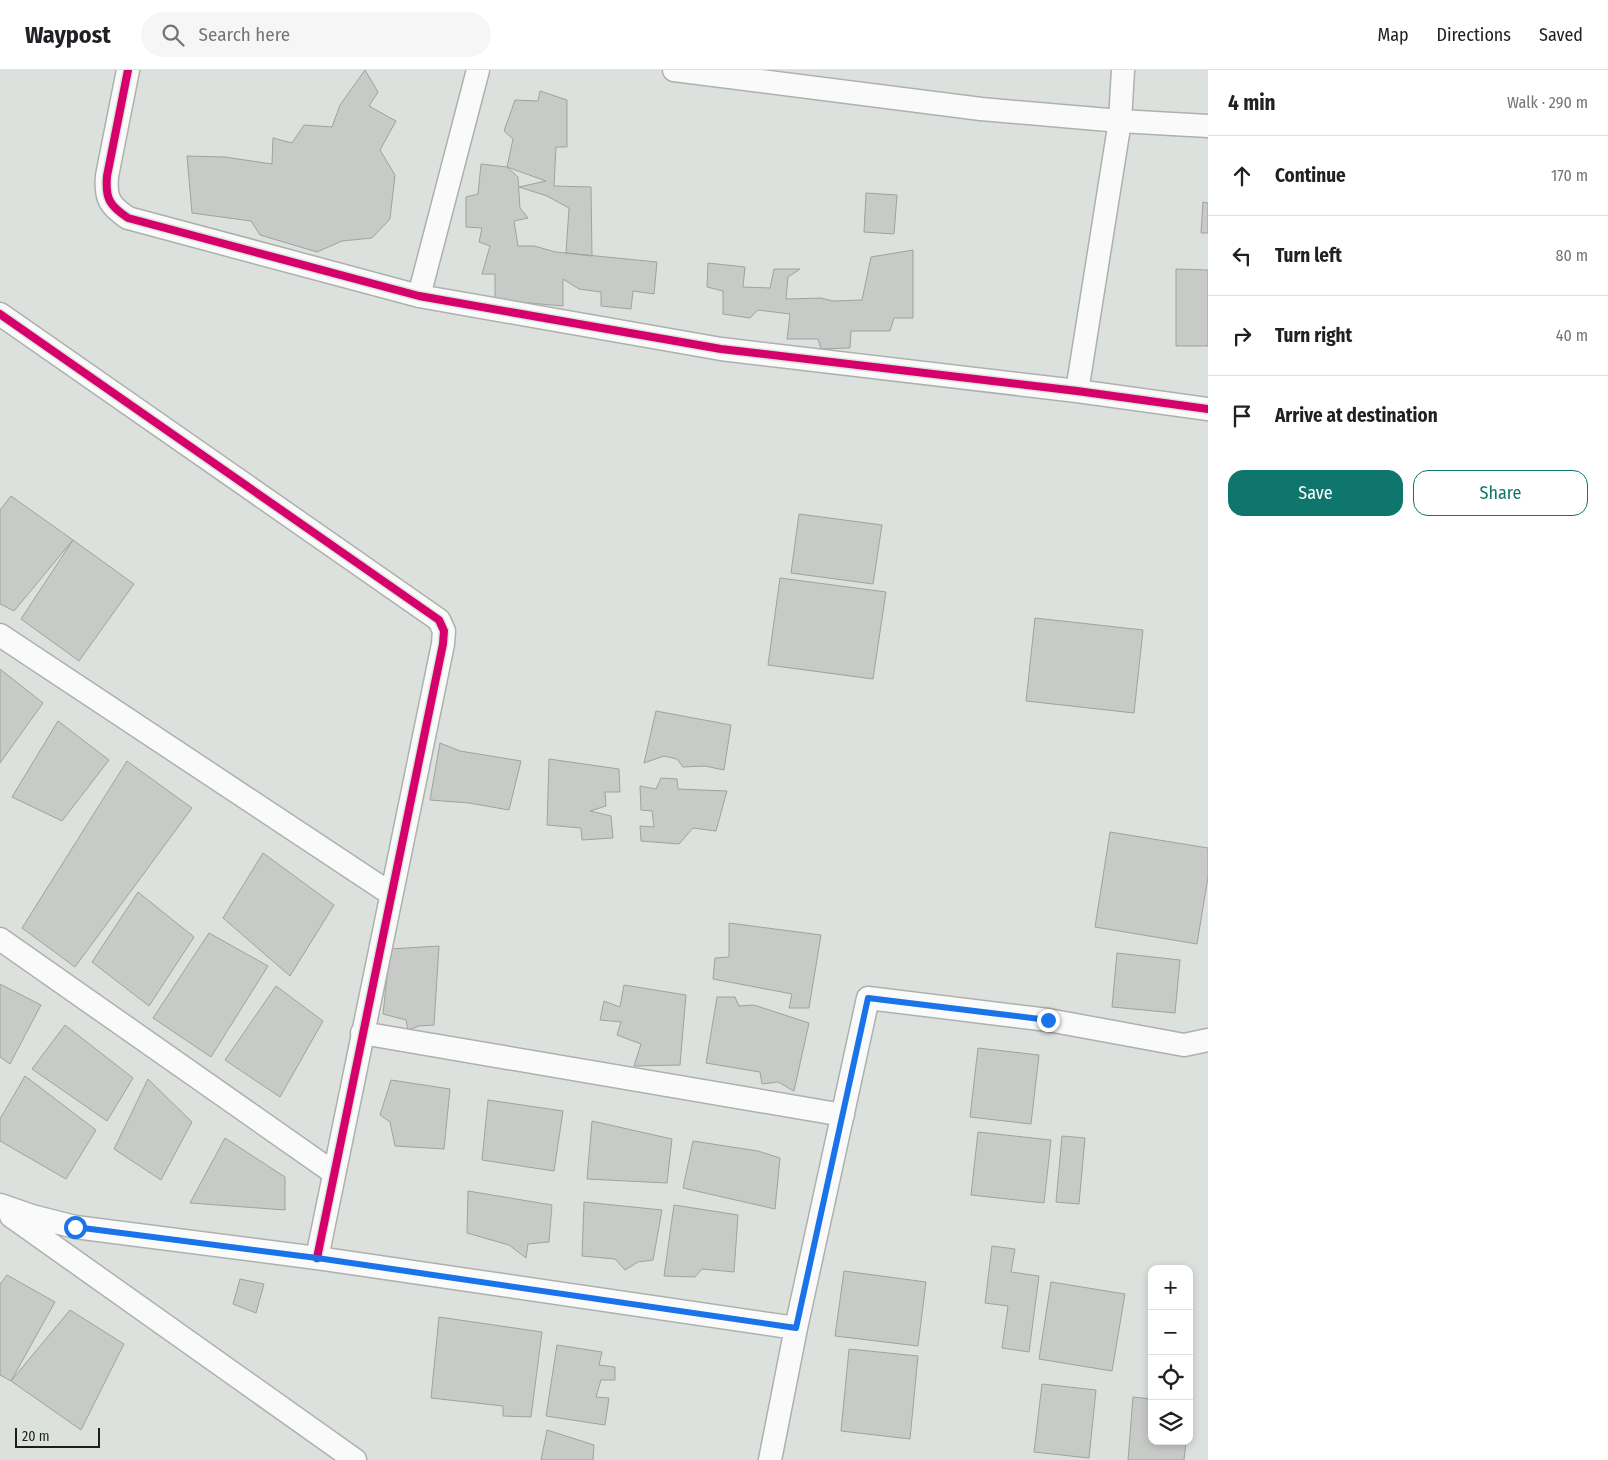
<!DOCTYPE html>
<meta charset="utf-8">
<style>
:root{--surface:#fff;--page:#f6f6f6;--text:#202124;--muted:#757577;--line:#e0e0e0;--accent:#0f766e}
body{margin:0;font-family:"Fira Sans Condensed",sans-serif;background:var(--page);color:var(--text)}
.controls{position:absolute;right:15px;bottom:15px;display:grid;overflow:hidden;border-radius:10px;box-shadow:0 2px 8px #0003}
.controls button{width:45px;height:45px;display:grid;place-items:center;padding:0;border:0;border-bottom:1px solid var(--line);background:var(--surface);color:var(--text);font:25px sans-serif}
.scale{position:absolute;left:15px;bottom:12px;width:85px;box-sizing:border-box;padding-left:5px;border:2px solid #1c1f1d;border-top:0;font-size:14px;line-height:18px;white-space:nowrap;color:#1c1f1d;-webkit-text-stroke:4px #dbe3dd;paint-order:stroke}
.stop{position:absolute;width:15px;height:15px;margin:-11px;border:4px solid #1a73e8;border-radius:50%;background:#fff}
.stop.end{background:#1a73e8;border-color:#fff;box-shadow:0 1px 5px #0008}
.list{margin:0;padding:0;list-style:none}
h2{display:flex;justify-content:space-between;align-items:center;height:65px;margin:0;padding:0 20px;font-size:21px}
h2 small{font-size:16px;font-weight:400;color:var(--muted)}
.list li{display:grid;grid-template-columns:32px 1fr auto;gap:15px;align-items:center;box-sizing:border-box;height:80px;padding:0 20px;border-top:1px solid var(--line)}
.list b{display:block;font-size:19px;white-space:nowrap}
.list em{font-size:16px;font-style:normal;color:var(--muted)}
.actions{display:flex;gap:10px;padding:15px 20px}
.actions a{flex:1;padding:11px 0;border:1px solid var(--accent);border-radius:15px;text-align:center;font-size:18px;color:var(--accent)}
.actions .main{background:var(--accent);color:#fff}
.icon{flex:none;width:28px;height:28px;fill:none;stroke:currentColor;stroke-width:2;stroke-linecap:round;stroke-linejoin:round}
.map{position:relative;flex:none;width:1208px;height:1390px;overflow:hidden}
header{display:flex;align-items:center;gap:30px;box-sizing:border-box;height:70px;padding:0 25px;background:var(--surface);border-bottom:1px solid var(--line)}
header strong{font-size:24px}
nav{display:flex;gap:28px;margin-inline-start:auto;font-size:18px}
.search{width:350px;height:45px;background:var(--page);display:flex;align-items:center;gap:12px;box-sizing:border-box;padding:0 18px;border-radius:28px;color:var(--muted);font-size:19px}
main{display:flex}
aside{flex:1;background:var(--surface)}
.map>svg:first-child{display:block}
.building{fill:#c7cac7;stroke:#9fa2a0}
.lines{fill:none;stroke-linecap:round;stroke-linejoin:round}
.street-casing{stroke:#adb1ae;stroke-width:25}
.street{stroke:#fafafa;stroke-width:22}
.cycleway-casing{stroke:#dbe3dd;stroke-width:11}
.cycleway{stroke:#d6006c;stroke-width:8}
.route{stroke:#1a73e8;stroke-width:6}
</style>
<header>
<strong>Waypost</strong>
<div class="search"><svg class="icon" aria-label="search" viewBox="0 0 24 24"><circle cx="10" cy="10" r="6"/><path d="M15 15l6 6"/></svg>Search here</div>
<nav><a>Map</a><a>Directions</a><a>Saved</a></nav>
</header>
<main>
<div class="map">
<svg width="1208" height="1390" viewBox="0 0 1208 1390">
<rect width="100%" height="100%" fill="#dde1de"/>
<path class="building" d="M365,0L378,22L369,36L396,51L380,80L395,105L390,149L372,168L342,171L317,182L260,165L251,151L192,143L187,86L225,87L272,94L273,68L292,73L304,55L332,57L340,35Z
M540,21L567,30V77H556L554,116L591,117L592,186L566,183L569,138L547,126L519,117L546,111L507,97L513,69L504,61L515,30L538,31Z
M481,94L507,97L518,107L520,138L528,148L514,151L518,176H534L556,182L657,192L654,224L633,221L631,239L601,236V222L579,219L563,209V236L495,230V204H482L490,176L479,172L482,158L466,157V127L478,124Z
M866,123L897,125L894,164L864,162Z
M1203,132L1208,133V163H1201Z
M913,180V248H894L890,261H851L850,278L821,279L818,269H787L790,244L758,240L750,248L723,244V221L707,217L708,193L745,197L743,217L770,218L774,199H800L788,207L786,229L821,228L833,231L862,230L871,187Z
M1176,199L1208,200V276H1176Z
M11,426L73,470L14,541L0,534V440Z
M799,444L882,455L873,514L791,503Z
M73,470L134,514L79,591L21,549Z
M780,508L886,522L873,609L768,595Z
M1035,548L1143,560L1134,643L1026,631Z
M0,599L43,633L0,693Z
M656,641L731,655L724,700L705,696L683,697L677,689L664,686L644,693Z
M58,651L109,690L62,751L12,727Z
M440,673L460,681L521,691L509,740L469,733L430,730Z
M549,689L619,699L620,722H605L606,736L590,741L611,746L613,768L582,770L581,758L547,755Z
M127,691L192,738L75,897L22,858Z
M661,708L677,709L678,719L727,721L716,761L693,758L679,774L641,771L640,756L654,757L652,741L641,740L640,716L656,719Z
M1110,762L1208,778V807L1197,874L1095,857Z
M263,783L334,835L290,906L223,848Z
M138,822L194,867L149,936L92,892Z
M729,853L821,865L809,938H789L792,924L713,909L715,888L729,887Z
M209,863L268,896L211,987L153,948Z
M439,876L434,955L419,956L408,960L406,950L383,944L390,879Z
M1117,883L1180,890L1175,943L1112,937Z
M0,914L41,935L10,994L0,987Z
M624,915L686,925L680,995L634,996L641,974L617,965L621,952L600,950L604,931L620,937Z
M276,916L323,951L280,1027L225,990Z
M717,927H735L739,936L754,935L809,953L794,1021L778,1012L762,1014L760,1002L706,993Z
M65,955L133,1008L107,1051L32,999Z
M978,978L1039,985L1031,1054L970,1047Z
M25,1006L96,1060L66,1109L0,1071V1049Z
M148,1009L192,1052L161,1110L114,1079Z
M391,1010L450,1019L444,1079L395,1076L390,1052L380,1045Z
M488,1030L563,1041L554,1101L482,1090Z
M592,1051L672,1069L667,1113L587,1109Z
M978,1062L1051,1070L1044,1133L971,1125Z
M1062,1066L1085,1068L1079,1134L1056,1132Z
M225,1068L285,1107V1140L190,1133Z
M693,1071L758,1081L780,1088L775,1139L683,1118Z
M468,1121L552,1135L549,1172L528,1174L526,1188L509,1175L467,1163Z
M584,1132L662,1140L653,1190L638,1192L625,1200L615,1189L582,1186Z
M674,1135L738,1145L734,1202L702,1199L695,1207L664,1206Z
M992,1176L1015,1179L1011,1202L1039,1206L1029,1282L1002,1278L1008,1236L985,1233Z
M844,1201L926,1212L918,1276L835,1266Z
M7,1205L55,1232L11,1311L0,1305V1214Z
M240,1209L264,1214L256,1243L233,1234Z
M1051,1212L1125,1224L1112,1301L1039,1289Z
M70,1240L124,1274L81,1360L11,1311Z
M439,1247L542,1262L531,1347L503,1346V1336L431,1328Z
M557,1275L602,1282L599,1295L615,1297V1310H601L596,1327L609,1328L605,1355L546,1346Z
M849,1279L918,1286L910,1369L841,1361Z
M1042,1314L1096,1320L1089,1388L1034,1382Z
M1133,1327L1152,1329V1371H1186L1184,1390H1128Z
M547,1360L594,1375L593,1390H541Z"/>
<g class="lines">
<defs>
<path id="street" d="M128,0L107,106C105,129 110,136 128,148L419,226L721,279L1077,321L1208,339
M674,0L981,39L1120,51L1208,56
M419,226L478,0
M0,244L439,550L444,561L443,574L317,1188
M1077,321L1120,51L1123,0
M0,565L391,824
M0,869L334,1103
M362,963L843,1045
M0,1135L32,1146L75,1157L317,1188L796,1258
M11,1146L355,1390
M770,1390L796,1258L868,928L1048,950L1184,975L1208,970"/>
</defs>
<use href="#street" class="street-casing"/>
<use href="#street" class="street"/>
<defs>
<path id="cycleway" d="M128,0L107,106C105,129 110,136 128,148L419,226L721,279L1077,321L1208,339
M0,244L439,550L444,561L443,574L317,1188"/>
</defs>
<use href="#cycleway" class="cycleway-casing"/>
<use href="#cycleway" class="cycleway"/>
</g>
<g class="lines">
<path class="route" d="M75,1157L317,1188L796,1258L868,928L1048,950"/>
</g>
</svg>
<div class="controls">
<button>+</button>
<button>−</button>
<button><svg class="icon" aria-label="locate" viewBox="0 0 24 24"><circle cx="12" cy="12" r="6"/><path d="M12 2v4M12 18v4M2 12h4M18 12h4"/></svg></button>
<button><svg class="icon" aria-label="layers" viewBox="0 0 24 24"><path d="M12 4l9 5-9 5-9-5zM3 14l9 5 9-5"/></svg></button>
</div>
<div class="scale">20 m</div>
<div class="stop" style="left:75px;top:1157px"></div>
<div class="stop end" style="left:1048px;top:950px"></div>
</div>
<aside>
<h2>4 min<small>Walk · 290 m</small></h2>
<ul class="list">
<li><svg class="icon" aria-label="ahead" viewBox="0 0 24 24"><path d="M12 20V5M6 11l6-6 6 6"/></svg><div><b>Continue</b></div><em>170 m</em></li>
<li><svg class="icon" aria-label="left" viewBox="0 0 24 24"><path d="M17 20v-9H6M10 6l-5 5 5 5"/></svg><div><b>Turn left</b></div><em>80 m</em></li>
<li><svg class="icon" aria-label="right" viewBox="0 0 24 24"><path d="M7 20v-9h11M14 6l5 5-5 5"/></svg><div><b>Turn right</b></div><em>40 m</em></li>
<li><svg class="icon" aria-label="arrive" viewBox="0 0 24 24"><path d="M6 21V4h12l-3 4 3 4H6"/></svg><div><b>Arrive at destination</b></div></li>
</ul>
<div class="actions"><a class="main">Save</a><a>Share</a></div>
</aside>
</main>
